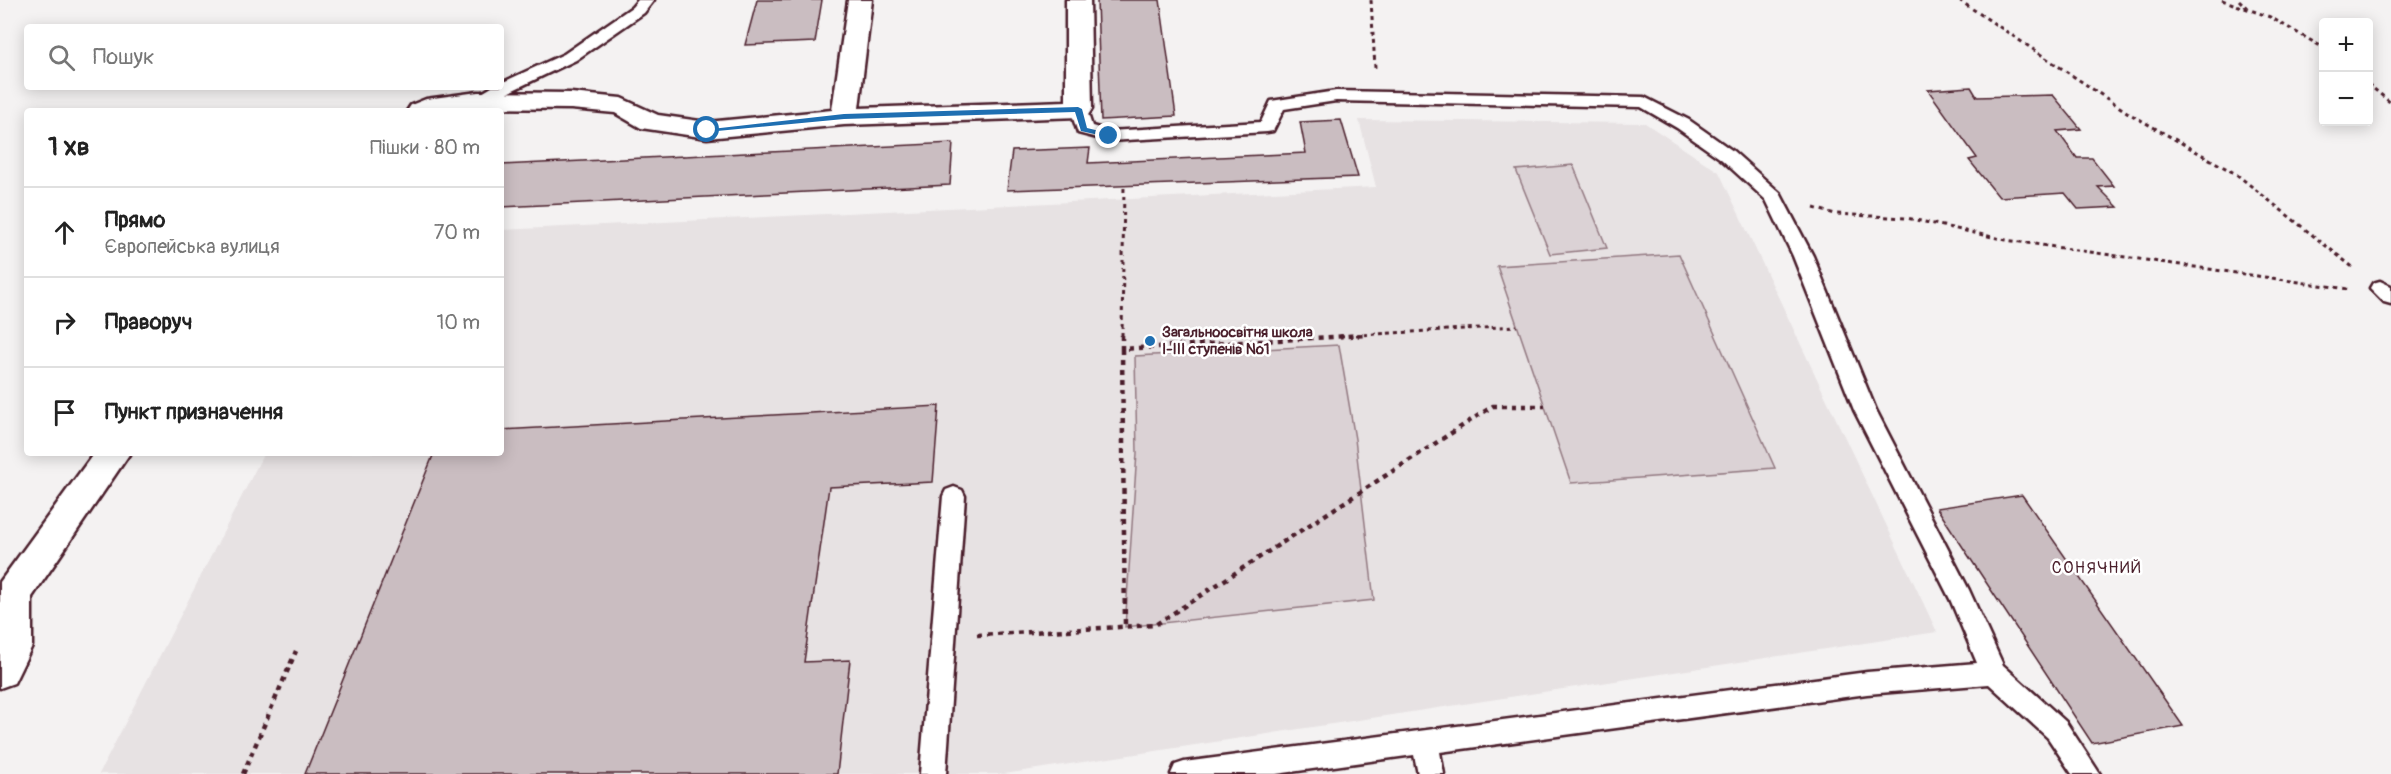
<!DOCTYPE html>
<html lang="uk">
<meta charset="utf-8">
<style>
:root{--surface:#fff;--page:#f6f6f6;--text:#222;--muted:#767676;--line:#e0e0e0}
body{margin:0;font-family:Pangolin,sans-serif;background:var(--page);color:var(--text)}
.controls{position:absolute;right:18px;top:18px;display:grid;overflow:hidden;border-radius:6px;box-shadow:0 3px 15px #0003}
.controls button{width:54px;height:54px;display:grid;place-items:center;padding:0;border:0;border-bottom:2px solid var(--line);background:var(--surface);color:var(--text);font:30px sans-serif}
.stop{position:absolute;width:18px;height:18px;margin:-14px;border:4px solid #1f6fb2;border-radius:50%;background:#fff}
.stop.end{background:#1f6fb2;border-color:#fff;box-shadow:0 2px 6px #0008}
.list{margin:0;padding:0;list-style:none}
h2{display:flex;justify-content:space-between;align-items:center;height:78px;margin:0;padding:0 24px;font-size:26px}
h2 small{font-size:20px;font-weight:400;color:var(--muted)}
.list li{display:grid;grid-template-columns:39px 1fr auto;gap:18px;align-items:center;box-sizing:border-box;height:90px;padding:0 24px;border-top:2px solid var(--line)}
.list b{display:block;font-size:22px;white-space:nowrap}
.list p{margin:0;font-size:20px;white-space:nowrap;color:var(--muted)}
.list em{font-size:20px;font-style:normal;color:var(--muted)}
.icon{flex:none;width:33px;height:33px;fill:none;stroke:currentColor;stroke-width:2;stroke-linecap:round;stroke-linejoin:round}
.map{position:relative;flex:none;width:2391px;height:774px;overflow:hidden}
.search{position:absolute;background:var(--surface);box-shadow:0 3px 15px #0003;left:24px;top:24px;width:480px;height:66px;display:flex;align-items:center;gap:15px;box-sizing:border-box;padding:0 21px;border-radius:6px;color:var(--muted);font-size:22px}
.panel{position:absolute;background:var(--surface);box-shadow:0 3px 15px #0003;left:24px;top:108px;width:480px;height:348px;border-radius:6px}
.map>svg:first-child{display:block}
.built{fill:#e7e2e3}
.green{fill:#dbd2d5;stroke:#927880;stroke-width:1.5}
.building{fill:#cabdc1;stroke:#4a1f2b;stroke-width:1.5}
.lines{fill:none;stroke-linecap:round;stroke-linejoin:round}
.service-casing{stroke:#4a1f2b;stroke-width:5}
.minor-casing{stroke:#4a1f2b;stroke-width:5}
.path-far1{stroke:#4a1f2b;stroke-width:3;stroke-dasharray:4 4;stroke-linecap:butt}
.path{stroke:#4a1f2b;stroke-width:4.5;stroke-dasharray:5 5;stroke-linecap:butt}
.service{fill:#fff;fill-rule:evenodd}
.minor{fill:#fff;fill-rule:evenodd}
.route{fill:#1f6fb2}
.poi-dot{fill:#1f6fb2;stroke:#fff;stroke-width:2}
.labels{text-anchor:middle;stroke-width:5;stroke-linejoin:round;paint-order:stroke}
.poi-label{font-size:15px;font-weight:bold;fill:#4a1f2b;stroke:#fff;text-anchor:start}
.neighbourhood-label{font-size:16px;letter-spacing:1.5px;fill:#4a1f2b;stroke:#fff}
</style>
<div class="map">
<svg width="2391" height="774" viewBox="0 0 2391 774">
<rect width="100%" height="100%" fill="#f4f2f2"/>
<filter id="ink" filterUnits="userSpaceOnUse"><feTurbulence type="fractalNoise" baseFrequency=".0167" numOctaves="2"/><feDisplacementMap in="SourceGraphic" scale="12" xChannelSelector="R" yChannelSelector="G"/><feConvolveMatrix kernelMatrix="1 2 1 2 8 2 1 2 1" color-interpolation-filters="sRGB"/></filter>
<g filter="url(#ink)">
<path class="built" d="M1359,120L1645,123L1719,172L1937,632L1004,774H99L264,453H501V230L1376,187Z"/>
<path class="green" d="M1573,165L1607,248L1550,254L1516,170Z
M1679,254L1775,468L1571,483L1497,266Z
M1339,345L1355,439L1374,600L1125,627L1137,453L1135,356Z"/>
<path class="building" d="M757,0H822L815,42L745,45Z
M1097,0H1160L1176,116L1101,120Z
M1971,87L1977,97L2053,95L2081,129L2057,131L2077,158H2092L2114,186L2098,187L2118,207L2078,209L2065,193L1999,197L1969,160L1977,158L1928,90Z
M1341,120L1358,177L1007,190L1012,151L1090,148L1088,163L1306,153L1300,122Z
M953,143L950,185L501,207V165Z
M939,406L933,482L829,487L804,662L850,660L837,774H305L434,453H501V430Z
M2022,495L2183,726L2092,743L1937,508Z"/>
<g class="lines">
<defs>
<path id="service" d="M638,0H654L644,13L576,60L484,104H472L470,100L492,87H501V83L564,54L632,7Z
M1336,91L1644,97L1689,120L1733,151L1780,193L1813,256L1876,410L1969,590L2003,665L2066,722L2100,774H2072L2048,738L1989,684L1867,694L1440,752L1444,774H1418L1414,755L1276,774H1171L1175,765L1184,762L1867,672L1977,663L1950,599L1854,410L1793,256L1766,200L1721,159L1677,128L1641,107L1336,101L1284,109L1273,131L1267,132L1109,141L1078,133L1070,109L1073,105H1085L1092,126L1109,131L1261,122L1271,101Z
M2380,281L2391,286V304L2384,302L2370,288L2373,283Z
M954,487L962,490L965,496L946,774H920L943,496L946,490Z"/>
<path id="minor" d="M848,0H872L859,108L1066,101V0H1090L1092,109L1088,115L1079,117L844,125L707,138L641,128L615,113L571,109L478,108L407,111L411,105L426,99L478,92L571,93L621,98L658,115L707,122L832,110Z
M94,453H130L32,597V646L14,683L0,688V582Z"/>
</defs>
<use href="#service" class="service-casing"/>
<use href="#minor" class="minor-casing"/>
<path class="path-far1" d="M1371,0L1375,68
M1959,0L2130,114L2236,174L2355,269
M2222,0L2270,17L2324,48
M2239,0L2247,8
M2368,84L2391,103
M1814,208L1835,214L1907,218L2006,240L2348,289
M1122,336L1124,185
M1340,336L1517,326"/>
<path class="path" d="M1122,335V349L1366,335
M1122,349L1125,627
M977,635L1155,625L1493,406H1545
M243,774L296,651"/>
<use href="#service" class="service"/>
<use href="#minor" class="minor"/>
</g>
</g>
<path class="route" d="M1078,107L1082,109L1087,128L1112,134V138L1081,131L1075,112L844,119L707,132L703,130L844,114Z"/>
<circle class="poi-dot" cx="1150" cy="341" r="6"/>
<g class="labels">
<g class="poi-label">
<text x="1162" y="337">Загальноосвітня школа<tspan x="1162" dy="17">І-ІІІ ступенів №1</tspan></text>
</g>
<g class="neighbourhood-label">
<text x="2097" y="573">СОНЯЧНИЙ</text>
</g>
</g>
</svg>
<div class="controls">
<button>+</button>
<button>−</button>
</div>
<div class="stop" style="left:707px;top:130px"></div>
<div class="stop end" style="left:1109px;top:136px"></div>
<div class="search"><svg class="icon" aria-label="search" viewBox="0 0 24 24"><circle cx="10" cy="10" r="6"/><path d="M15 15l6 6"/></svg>Пошук</div>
<section class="panel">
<h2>1 хв<small>Пішки · 80 m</small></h2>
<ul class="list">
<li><svg class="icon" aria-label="ahead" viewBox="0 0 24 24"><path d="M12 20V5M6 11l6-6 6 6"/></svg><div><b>Прямо</b><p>Європейська вулиця</p></div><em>70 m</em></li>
<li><svg class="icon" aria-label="right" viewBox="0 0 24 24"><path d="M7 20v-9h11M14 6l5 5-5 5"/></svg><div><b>Праворуч</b></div><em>10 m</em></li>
<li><svg class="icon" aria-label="arrive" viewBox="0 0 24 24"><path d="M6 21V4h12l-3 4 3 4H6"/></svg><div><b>Пункт призначення</b></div></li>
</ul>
</section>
</div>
